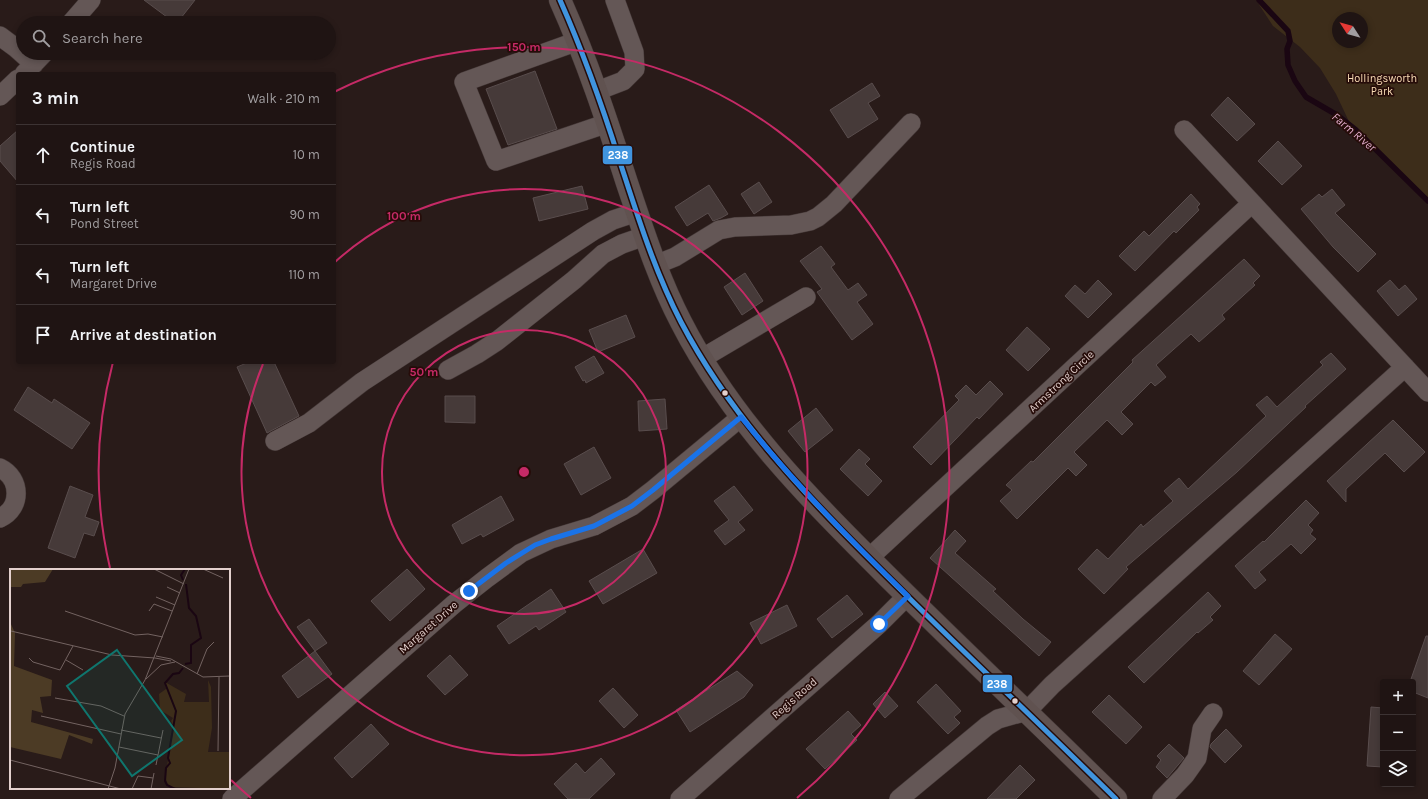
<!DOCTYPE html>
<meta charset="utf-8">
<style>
:root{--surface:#1f1413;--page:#2c2121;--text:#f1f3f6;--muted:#a19ea0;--line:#3c3333}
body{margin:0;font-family:Karla,sans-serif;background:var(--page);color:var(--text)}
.controls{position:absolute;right:12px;bottom:12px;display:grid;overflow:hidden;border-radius:4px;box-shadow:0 2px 6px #0003}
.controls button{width:36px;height:36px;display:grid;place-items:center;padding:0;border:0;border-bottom:1px solid var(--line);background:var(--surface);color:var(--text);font:20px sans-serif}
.compass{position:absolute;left:1332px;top:12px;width:36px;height:36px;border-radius:50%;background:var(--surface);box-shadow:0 2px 6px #0003;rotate:306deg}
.stop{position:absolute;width:12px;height:12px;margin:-9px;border:3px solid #1a73e8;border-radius:50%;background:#fff}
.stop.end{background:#1a73e8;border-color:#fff;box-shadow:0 1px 4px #0008}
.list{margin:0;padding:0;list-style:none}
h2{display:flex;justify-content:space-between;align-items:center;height:52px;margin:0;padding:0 16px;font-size:17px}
h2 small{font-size:13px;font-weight:400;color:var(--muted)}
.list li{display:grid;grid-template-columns:26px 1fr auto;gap:12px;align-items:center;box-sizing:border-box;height:60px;padding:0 16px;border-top:1px solid var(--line)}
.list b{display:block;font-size:15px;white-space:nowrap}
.list p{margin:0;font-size:13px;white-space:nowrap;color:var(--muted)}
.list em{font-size:13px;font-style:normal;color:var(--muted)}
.icon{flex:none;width:22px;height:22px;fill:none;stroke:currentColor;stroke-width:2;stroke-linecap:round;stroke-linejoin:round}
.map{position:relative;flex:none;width:1428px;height:799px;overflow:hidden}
.search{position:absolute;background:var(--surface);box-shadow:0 2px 6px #0003;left:16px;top:16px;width:320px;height:44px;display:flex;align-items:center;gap:10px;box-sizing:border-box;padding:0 14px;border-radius:22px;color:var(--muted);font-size:15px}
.panel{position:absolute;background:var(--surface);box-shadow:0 2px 6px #0003;left:16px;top:72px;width:320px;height:292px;border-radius:4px}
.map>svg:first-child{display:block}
.green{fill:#3d2d1a;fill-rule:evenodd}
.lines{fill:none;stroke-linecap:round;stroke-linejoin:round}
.stream{stroke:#1a0612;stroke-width:5.5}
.building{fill:#463a39;stroke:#594d4d}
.minor-casing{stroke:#433736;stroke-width:20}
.major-casing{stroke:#433736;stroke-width:23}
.minor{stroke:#645756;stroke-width:19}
.major{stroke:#605250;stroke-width:22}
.bus-1-casing{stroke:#260c09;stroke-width:8}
.bus-1{stroke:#4094de;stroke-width:5}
.route{stroke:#1a73e8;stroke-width:5}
.ring{fill:none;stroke:#c52a66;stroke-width:2}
.bus-dot{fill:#e3d0cd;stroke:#260c09;stroke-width:1.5}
.labels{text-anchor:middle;stroke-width:3.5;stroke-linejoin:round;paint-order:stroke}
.park-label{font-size:11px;fill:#fbddb6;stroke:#260c09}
.street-label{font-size:11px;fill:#e3d0cd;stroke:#260c09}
.water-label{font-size:12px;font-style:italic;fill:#e7b1d1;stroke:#260c09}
.inset-river{fill:none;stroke:#1a0612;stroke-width:2}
.inset-road{fill:none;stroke:#736361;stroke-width:1}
.view{fill:#0f766e;fill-opacity:0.15;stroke:#0f766e;stroke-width:2}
.inset-edge{fill:none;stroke:#e3d0cd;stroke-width:2}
.centre{fill:#c52a66;stroke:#260c09;stroke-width:2}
.ring-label{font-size:12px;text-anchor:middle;font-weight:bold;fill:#c52a66;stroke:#260c09;stroke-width:3.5;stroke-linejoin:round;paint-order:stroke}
.line-badge{stroke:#260c09;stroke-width:1.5}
.badge-label{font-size:11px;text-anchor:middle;font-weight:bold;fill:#fff}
</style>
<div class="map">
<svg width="1428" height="799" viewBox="0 0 1428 799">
<rect width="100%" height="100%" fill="#291b19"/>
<path class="green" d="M1256,0H1428V203L1401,172L1363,143L1353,130L1336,94L1320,68L1300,47L1273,26ZM1338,18H1362V42H1338Z"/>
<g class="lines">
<path class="stream" d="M1259,0L1288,31L1290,41L1287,49L1288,65L1295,81L1306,97L1337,115L1356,130L1428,201"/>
</g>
<path class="building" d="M144,0H195L177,23H175Z
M535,71L557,129L508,145L486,89Z
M872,83L880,96L868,103L878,119L848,138L830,110Z
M1228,97L1255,124L1237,141L1211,115Z
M18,130V182L0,161V146Z
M1278,141L1302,166L1282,185L1258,161Z
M759,182L772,202L754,214L741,194Z
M709,185L728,214L721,218L713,221L708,213L687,226L675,207Z
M582,186L588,209L539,221L533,198Z
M1332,189L1345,205L1335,213L1376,254L1358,272L1333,247L1301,209L1319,194L1322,197Z
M1191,194L1200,204L1197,207L1199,210L1176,233L1174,231L1135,271L1119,256L1144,231L1149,236Z
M821,246L835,264L831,267L848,290L858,283L867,295L857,302L873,324L852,340L817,292L822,289L800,261Z
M1244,259L1260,276L1253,283L1255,285L1222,315L1225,319L1199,342L1191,334L1156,365L1166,377L1155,386L1151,382L1121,412L1133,424L1122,435L1107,420L1074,452L1087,465L1076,476L1068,468L1017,519L1000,501L1012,490L1006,485L1031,461L1033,462L1133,362L1132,360Z
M745,273L763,301L742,315L724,287Z
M1098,280L1112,294L1088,318L1065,296L1075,285L1085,294Z
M1390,280L1399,290L1405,285L1417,299L1398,316L1377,291Z
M626,315L635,337L598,352L589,330Z
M1027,327L1050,349L1028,371L1006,350Z
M1331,353L1346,369L1305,406L1306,407L1237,472L1126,567L1128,569L1104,594L1078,569L1097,549L1108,559L1141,524L1143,527L1173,501L1164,491L1179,478L1188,489L1266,416L1256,405L1267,396L1277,407L1323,365L1320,362Z
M594,356L604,373L586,383L585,380L583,381L575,367Z
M249,362H274L299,416L267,433L237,367Z
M990,381L1003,394L979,419L977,417L931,465L913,447L959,400L955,396L966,385L976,395Z
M28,387L52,403L54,399L90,423L72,449L14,410Z
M445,396H475V423L445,422Z
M665,399L667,429L639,431L638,401Z
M816,408L833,430L805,452L788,431Z
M1393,420L1425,452L1404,472L1385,453L1346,489V502L1327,481Z
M594,447L611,478L581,495L564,464Z
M859,449L870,459L865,464L882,481L868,496L840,469Z
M70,486L93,495L85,517L99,522L94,536L84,533L75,558L48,548Z
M734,486L753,510L738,522L745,530L725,545L714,531L729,520L714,501Z
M501,496L514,520L483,537L481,534L462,544L452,525Z
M1306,500L1319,513L1308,525L1313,530L1310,534L1316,539L1301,554L1291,544L1259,572L1266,580L1255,589L1235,566L1263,541L1264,542Z
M955,530L966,541L955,553L996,589L993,591L1023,619L1051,642L1039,656L930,558Z
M643,549L657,573L603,604L589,581Z
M407,569L425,589L390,621L371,601Z
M551,589L566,612L539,630L536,626L509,644L497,626Z
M1208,592L1221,606L1210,617L1213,620L1198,633L1197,632L1144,683L1128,667Z
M847,595L863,614L832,638L817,619Z
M787,605L797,626L761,644L750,623Z
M309,619L327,643L315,651L297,627Z
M1275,634L1292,649L1259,685L1243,671Z
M1426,636H1428V698L1413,692V682H1410Z
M315,651L332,674L298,698L282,676Z
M450,655L468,675L445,695L427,676Z
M737,671L753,685L744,697L690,732L676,710Z
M936,684L961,711L954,717L960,723L948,734L917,702Z
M613,688L638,715L624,728L599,701Z
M885,692L898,706L885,718L873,704Z
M1109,695L1142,727L1126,744L1092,712Z
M1371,707L1383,708V767L1367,766Z
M848,711L861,725L851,734L857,740L825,769L806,749Z
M371,724L389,744L352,778L334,758Z
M1226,729L1242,746L1225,763L1210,747L1211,744Z
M1169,744L1184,758L1167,778L1156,767L1161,760L1157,756Z
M601,758L615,774L589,799H568L554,784L576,763L585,773Z
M1020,765L1035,780L1016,799H987Z"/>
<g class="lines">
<defs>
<path id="minor" d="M71,23L91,0
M0,36L16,48L34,64
M578,41L464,82L496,161L608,123
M24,74L44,53
M597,91L623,81L635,69L634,52L615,0
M0,96L18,79
M1184,130L1428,392
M655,265L675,257L719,230L735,227L791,225L810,221L818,217L834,204L911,123
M701,359L806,297
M448,370L477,354L497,341L574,280L603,254L622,244L645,236
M275,441L309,423L362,382L593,231L613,220L637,212
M0,468C21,478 22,508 0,518
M869,558L1252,203
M232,799L454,604L487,578L521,553L551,539L594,526L632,506L653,490L741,417
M680,799L879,624L907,596
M899,799L987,726L998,719L1027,711L1052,685L1405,367
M1162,799L1185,775L1197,758L1202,729L1213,713"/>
<path id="major" d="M560,0C587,60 607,121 627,183C643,230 658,278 681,322C732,422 812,501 891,580C966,654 1042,726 1116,799"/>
</defs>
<use href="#minor" class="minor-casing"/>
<use href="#major" class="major-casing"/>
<use href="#minor" class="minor"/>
<use href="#major" class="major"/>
<defs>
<path id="bus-1" d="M560,0C583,52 602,105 619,159C637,214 654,270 681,322C736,427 821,511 905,594C975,663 1046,730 1116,799"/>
</defs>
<use href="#bus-1" class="bus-1-casing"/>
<use href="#bus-1" class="bus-1"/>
</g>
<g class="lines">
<path class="route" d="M469,591L506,563L535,545L551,539L594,526L632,506L653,490L741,417C792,481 849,539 908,596L879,624"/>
</g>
<g class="ring">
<circle cx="524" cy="472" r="142"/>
<path d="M335 262A283 283 0 1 1 263 364"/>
<path d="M251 798A425 425 0 0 1 231 780M110 568A425 425 0 0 1 113 362M334 92A425 425 0 0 1 797 798"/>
</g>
<g class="bus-dot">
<circle cx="725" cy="393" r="3.5"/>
<circle cx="1015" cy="701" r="3.5"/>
</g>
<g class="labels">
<g class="park-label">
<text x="1382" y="82">Hollingsworth<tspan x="1382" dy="13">Park</tspan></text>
</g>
<g class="street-label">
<text transform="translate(1061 381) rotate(-43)" y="4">Armstrong Circle</text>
<text transform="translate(428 627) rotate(-41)" y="4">Margaret Drive</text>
<text transform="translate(794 698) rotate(-41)" y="4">Regis Road</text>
</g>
<g class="water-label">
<text transform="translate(1354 132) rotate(40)" y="4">Farm River</text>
</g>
</g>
<g transform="translate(10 569)">
<rect width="220" height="220" fill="#291b19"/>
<path d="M198,111L201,118L202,159L198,183H220V220L159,218L155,208L164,158L161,152L163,149L150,141L149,125L156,120L155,113L176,125L174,133H199Z" fill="#3d2d1a"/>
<path d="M0,0H43L35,13L13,15L11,18H0ZM0,53L5,64L4,97L42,111L41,127L30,128L33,144L22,141L21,153L83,170L82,175L59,166L51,190L0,178Z" fill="#4c3b25"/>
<path class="inset-river" d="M173,11L171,6L175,0M175,95L181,94V76L191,69L186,47L179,39L176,15M165,220L157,216L155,212L156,199L160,194L158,189L166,142L155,114L163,105L169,104L173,99"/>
<path class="inset-road" d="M144,0L174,15M193,0L213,9M157,18L170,24M146,28L165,36M55,42L125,66L138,65L153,68M139,42L144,35L162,42M1,62L102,86L145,89M146,87L161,90L193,108L220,107M19,89L23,93L50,101L63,77M145,89L161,92M56,91L73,101M187,105L197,80L204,73L201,76M136,110L151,96L165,93M45,129L91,137L114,147M31,147L111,165M111,161L151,169M109,178L148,186M208,182L209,108M0,191L111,220M146,196L153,161M98,220L105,199L115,145L135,111L179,0M122,220L128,207L143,209M141,220L144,204"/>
<path class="view" d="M107,81L172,171L122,207L57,117Z"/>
<rect width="220" height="220" class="inset-edge"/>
</g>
<circle cx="524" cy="472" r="6" class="centre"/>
<g class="ring-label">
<text x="524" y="51">150 m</text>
<text x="404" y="220">100 m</text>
<text x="424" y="376">50 m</text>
</g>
<g class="line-badge">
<rect x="602" y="145" width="31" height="20" rx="4" fill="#4094de"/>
<rect x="982" y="674" width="31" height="19" rx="4" fill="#4094de"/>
</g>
<g class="badge-label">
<text x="618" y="159">238</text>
<text x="997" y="688">238</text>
</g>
</svg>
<div class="controls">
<button>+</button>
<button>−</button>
<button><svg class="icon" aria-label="layers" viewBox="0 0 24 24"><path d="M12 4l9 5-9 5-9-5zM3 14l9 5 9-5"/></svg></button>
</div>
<svg class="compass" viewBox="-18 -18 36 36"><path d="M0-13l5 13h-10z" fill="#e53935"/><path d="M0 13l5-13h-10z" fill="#a19ea0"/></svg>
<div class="stop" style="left:879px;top:624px"></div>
<div class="stop end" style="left:469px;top:591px"></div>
<div class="search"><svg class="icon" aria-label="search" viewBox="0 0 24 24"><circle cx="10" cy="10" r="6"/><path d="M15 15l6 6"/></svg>Search here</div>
<section class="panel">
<h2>3 min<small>Walk · 210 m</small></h2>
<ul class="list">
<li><svg class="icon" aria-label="ahead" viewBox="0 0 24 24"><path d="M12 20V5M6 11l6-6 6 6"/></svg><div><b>Continue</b><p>Regis Road</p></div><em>10 m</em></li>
<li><svg class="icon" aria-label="left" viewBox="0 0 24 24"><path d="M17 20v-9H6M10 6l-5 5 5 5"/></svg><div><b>Turn left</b><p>Pond Street</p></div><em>90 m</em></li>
<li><svg class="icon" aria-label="left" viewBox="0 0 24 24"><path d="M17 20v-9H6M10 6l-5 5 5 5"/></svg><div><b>Turn left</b><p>Margaret Drive</p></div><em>110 m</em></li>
<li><svg class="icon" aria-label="arrive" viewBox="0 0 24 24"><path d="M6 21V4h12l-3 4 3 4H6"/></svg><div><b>Arrive at destination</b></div></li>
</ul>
</section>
</div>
